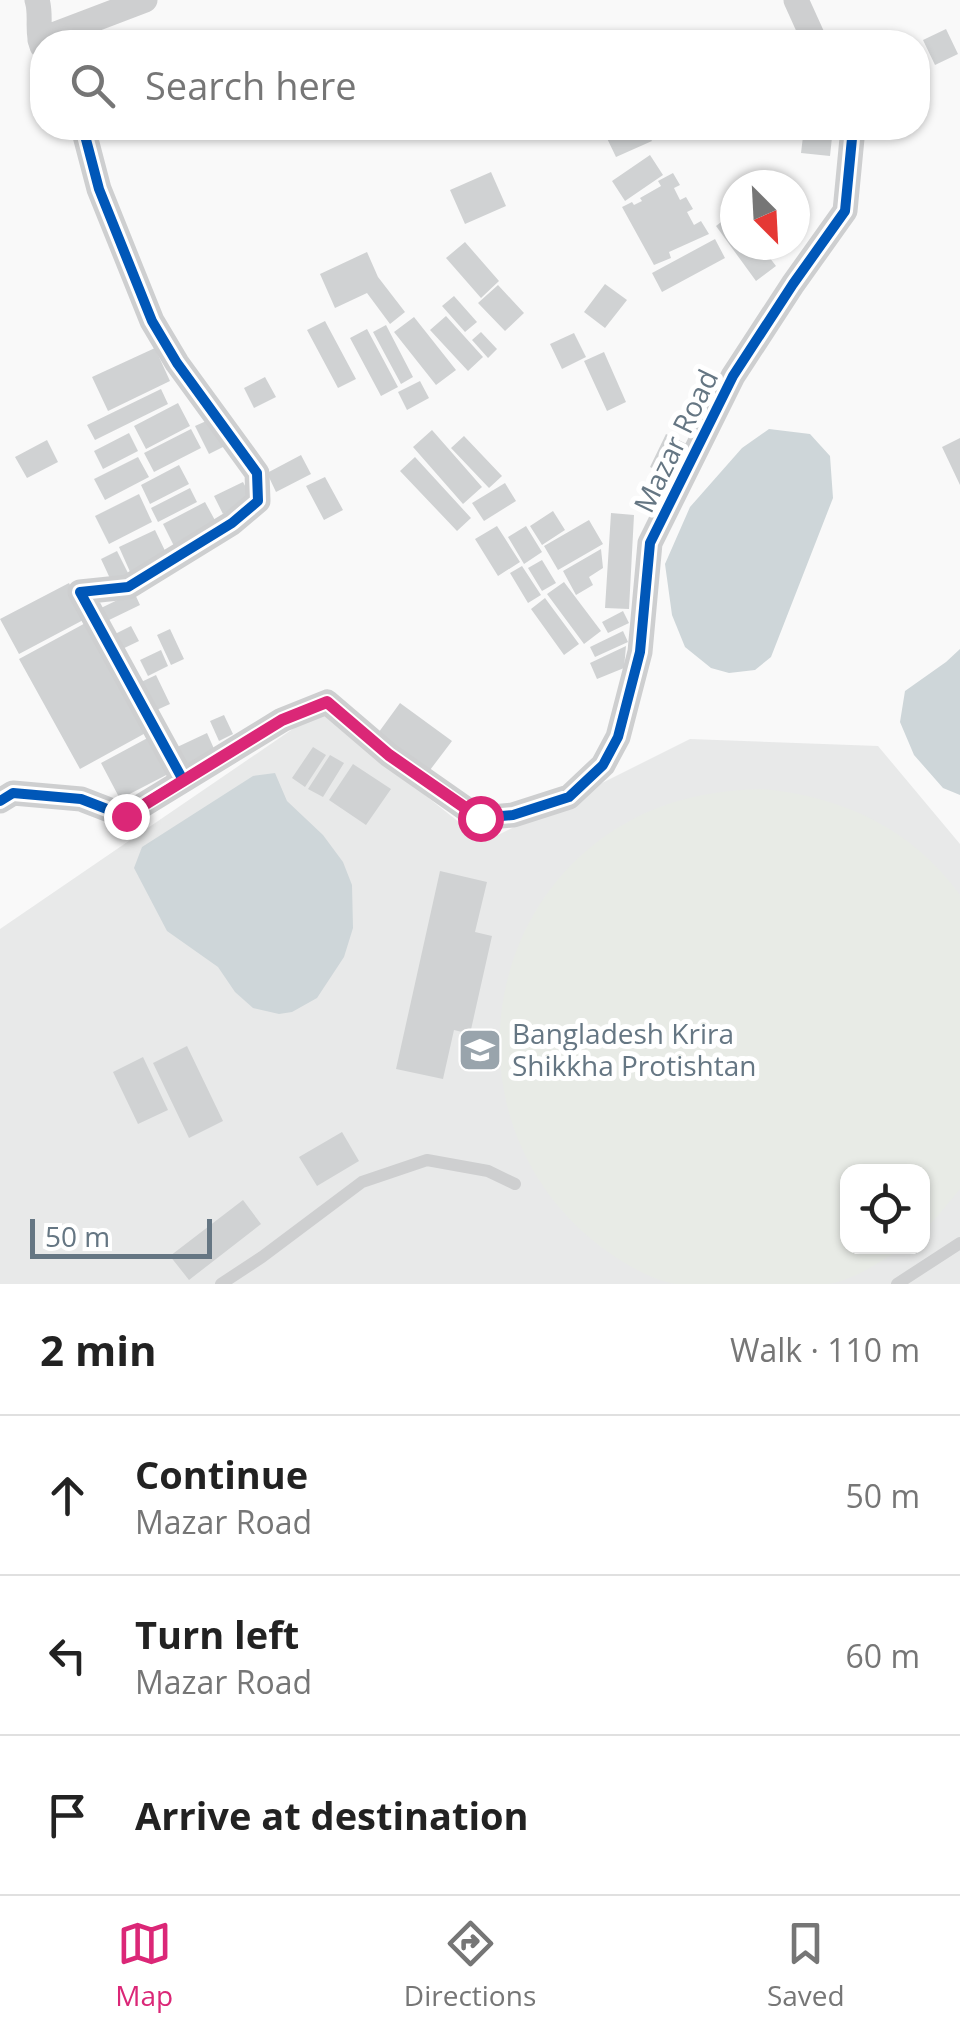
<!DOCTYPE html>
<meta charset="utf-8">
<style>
:root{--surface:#fff;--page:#f6f6f6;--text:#222;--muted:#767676;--line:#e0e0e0;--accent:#db2777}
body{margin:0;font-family:"Open Sans",sans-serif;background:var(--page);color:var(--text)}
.controls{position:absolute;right:30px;bottom:30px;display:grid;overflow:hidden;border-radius:20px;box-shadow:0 2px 8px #0004}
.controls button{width:90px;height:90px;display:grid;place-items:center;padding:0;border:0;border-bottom:2px solid var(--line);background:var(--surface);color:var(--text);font:50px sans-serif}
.compass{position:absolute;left:720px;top:170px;width:90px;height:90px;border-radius:50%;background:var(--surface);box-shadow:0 2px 8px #0004;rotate:156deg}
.scale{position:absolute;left:30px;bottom:25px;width:182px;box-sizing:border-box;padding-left:10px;border:5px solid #657683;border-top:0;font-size:28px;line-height:35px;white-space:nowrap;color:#657683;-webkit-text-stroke:8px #fff;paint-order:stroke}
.stop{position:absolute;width:30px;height:30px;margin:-22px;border:8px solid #db2777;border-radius:50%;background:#fff}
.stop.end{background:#db2777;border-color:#fff;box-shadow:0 2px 10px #0008}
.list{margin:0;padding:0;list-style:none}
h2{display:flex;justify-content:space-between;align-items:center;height:130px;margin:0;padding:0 40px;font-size:42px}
h2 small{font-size:32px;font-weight:400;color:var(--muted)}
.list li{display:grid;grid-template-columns:65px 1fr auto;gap:30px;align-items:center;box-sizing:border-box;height:160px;padding:0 40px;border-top:2px solid var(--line)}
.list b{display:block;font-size:38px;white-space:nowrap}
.list p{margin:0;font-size:32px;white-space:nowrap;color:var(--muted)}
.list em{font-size:32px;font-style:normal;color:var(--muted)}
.icon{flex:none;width:55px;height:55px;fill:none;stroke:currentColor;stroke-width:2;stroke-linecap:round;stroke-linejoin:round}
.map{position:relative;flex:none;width:960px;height:1284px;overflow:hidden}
.search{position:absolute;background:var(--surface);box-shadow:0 2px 8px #0004;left:30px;right:30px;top:30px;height:110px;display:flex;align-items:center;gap:25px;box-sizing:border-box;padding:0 35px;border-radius:40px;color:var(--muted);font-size:38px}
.sheet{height:610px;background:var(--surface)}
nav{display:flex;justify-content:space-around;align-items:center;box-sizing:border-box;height:140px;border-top:2px solid var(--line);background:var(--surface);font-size:28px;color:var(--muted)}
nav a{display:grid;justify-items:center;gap:5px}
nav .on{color:var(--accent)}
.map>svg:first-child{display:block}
.built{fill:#e8e9e9;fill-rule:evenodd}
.green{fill:#e8ebe6}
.water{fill:#ced6d9}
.building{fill:#d0d2d3}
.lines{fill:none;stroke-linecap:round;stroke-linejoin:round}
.lane{stroke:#cecfd0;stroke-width:12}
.street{stroke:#cecfd0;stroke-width:25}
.cycleway-casing{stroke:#fff;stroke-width:16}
.cycleway{stroke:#0057b8;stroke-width:10}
.route{stroke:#db2777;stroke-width:12}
.labels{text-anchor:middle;stroke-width:10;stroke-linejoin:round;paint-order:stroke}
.street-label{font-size:28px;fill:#657683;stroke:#fff}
.poi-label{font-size:28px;fill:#657683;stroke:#fff;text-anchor:start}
</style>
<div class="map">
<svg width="960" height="1284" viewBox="0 0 960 1284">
<rect width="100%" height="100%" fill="#f9f9f9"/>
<path class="built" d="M319,711L484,842L690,739L878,746L960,844V1284H0V929ZM848,1172H922V1246H848Z"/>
<path class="green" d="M763,789C844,797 911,828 960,895V1189L936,1218L923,1230L922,1172H848V1246L903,1247C884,1260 852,1281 828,1284C802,1284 772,1284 745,1284C723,1284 698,1284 676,1284C648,1280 611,1256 590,1238C449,1119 477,891 645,813C683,796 722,790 763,789Z"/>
<path class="water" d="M769,429L810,434L830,456L833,498L771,657L755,670L729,673L711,668L685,647L672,615L665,564L690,507L742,448Z
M960,649V795L943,788L914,755L900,722L905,691L946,662Z
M275,773L287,801L323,835L343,862L352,885L353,928L344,957L317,998L292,1012L279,1014L253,1008L235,992L218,967L167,931L134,868L142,847L253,776Z"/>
<path class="building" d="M946,29L958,54L935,65L923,40Z
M602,128H645L652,141L616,157Z
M804,128H833L830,156L801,153Z
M650,155L663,175L625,201L612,181Z
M491,172L506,206L465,224L450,190Z
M673,173L680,185L674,188L680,200L686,197L693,209L687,212L694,225L701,221L709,234L669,252L671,258L654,265L622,207L632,202L634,205L642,201L640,198L661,186L658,181Z
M735,211V245H760L776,266L756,281L716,226Z
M715,239L725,258L662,292L652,273Z
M465,242L499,281L481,298L446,258Z
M367,252L378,277L405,312L390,324L367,293L335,308L320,274Z
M605,284L627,300L605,328L584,312Z
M498,285L524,313L505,331L478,303Z
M454,296L477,322L465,332L442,306Z
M446,316L483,357L468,371L430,330Z
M414,317L456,370L436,385L394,332Z
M325,321L356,379L338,388L307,330Z
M386,325L413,377L401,384L373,332Z
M367,329L398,387L381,396L350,338Z
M481,332L497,349L488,358L472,340Z
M574,333L586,357L562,369L550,344Z
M155,348L170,381L108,411L92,377Z
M604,352L626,402L607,411L584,361Z
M265,377L276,397L254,408L244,388Z
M420,381L429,398L407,410L398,392Z
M161,389L168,404L95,440L87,425Z
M178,403L190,426L146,449L134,426Z
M213,418L227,445L209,454L195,426Z
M191,429L201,448L154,472L144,453Z
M432,430L482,487L463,504L413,447Z
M129,433L138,451L103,469L94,451Z
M666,434L689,445L672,478L650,467Z
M464,436L502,476L489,488L451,448Z
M960,438V485L942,447Z
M47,440L58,462L27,478L15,457Z
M301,455L311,474L276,492L267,473Z
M138,457L149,477L105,500L94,479Z
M415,457L471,518L457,531L400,471Z
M179,465L189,484L150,504L141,485Z
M325,477L343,510L324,520L306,486Z
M243,482L252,499L223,514L214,496Z
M505,483L516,501L484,521L472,503Z
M190,488L197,502L158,522L151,508Z
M139,494L152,522L109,544L95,516Z
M205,502L217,524L174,546L163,524Z
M553,511L565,530L542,545L530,526Z
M611,513L634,515L629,609L605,608Z
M589,520L603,544L558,570L544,546Z
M497,526L520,562L498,576L475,539Z
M526,526L542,552L524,564L508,537Z
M155,530L168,557L131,574L119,547Z
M601,549L603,568L589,577L593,585L576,595L563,571Z
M117,551L131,579L114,587L101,559Z
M542,560L556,583L542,591L528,568Z
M522,566L541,595L528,603L510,573Z
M564,582L601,631L584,644L547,594Z
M69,583L87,618L19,654L0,619Z
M134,592L140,605L107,621L101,608Z
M545,598L579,644L564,655L531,609Z
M623,611L629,623L608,633L602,622Z
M91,620L151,730L80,769L19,659Z
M131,626L139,641L116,652L109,637Z
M170,629L184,659L171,665L157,635Z
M623,631L628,642L595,657L590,647Z
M626,646L624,668L597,679L590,663Z
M161,650L168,666L148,676L140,660Z
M156,675L170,704L150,713L137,684Z
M400,703L452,741L427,774L376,736Z
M224,715L233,734L219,741L210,721Z
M207,733L215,751L182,767L173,749Z
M155,734L174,771L120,799L101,763Z
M313,747L326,755L305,787L292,778Z
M330,755L344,763L323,797L308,789Z
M353,764L391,789L366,825L329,800Z
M440,871L487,882L475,932L492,936L470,1034L454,1030L443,1079L396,1069Z
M187,1046L223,1121L189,1138L153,1063Z
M143,1057L168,1110L138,1124L113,1072Z
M342,1132L359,1161L317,1186L299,1157Z
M243,1200L261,1224L189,1280L170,1256Z"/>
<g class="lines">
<path class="lane" d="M221,1284L262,1257L362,1182L427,1160L488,1171L515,1184
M897,1284L960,1243"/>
<path class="street" d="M37,0C42,15 36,32 42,46
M796,0L815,42
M40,40L145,0
M83,128L99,189L152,321L177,363L257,473L258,501L232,523L128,587L80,592L183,780
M0,801L13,793L81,799L125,816L282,720L327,702L389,755L479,818L513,815L569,797L603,765L618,737L640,652L650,543L733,376L793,284L845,211L853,128"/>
<defs>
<path id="cycleway" d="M83,128L99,189L152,321L177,363L257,473L258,501L232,523L128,587L80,592L183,780
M0,801L13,793L81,799L125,816L282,720L327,702L389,755L479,818L513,815L569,797L603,765L618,737L640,652L650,543L733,376L793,284L845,211L853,128"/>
</defs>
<use href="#cycleway" class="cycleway-casing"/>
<use href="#cycleway" class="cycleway"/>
</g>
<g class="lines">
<path class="route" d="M126,816L282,720L327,702L389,755L480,818"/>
</g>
<defs>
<symbol id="university-square" viewBox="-11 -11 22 22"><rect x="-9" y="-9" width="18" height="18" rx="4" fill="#99a4ac" stroke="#fff"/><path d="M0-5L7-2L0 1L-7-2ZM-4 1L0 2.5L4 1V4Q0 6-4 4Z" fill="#fff"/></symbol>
</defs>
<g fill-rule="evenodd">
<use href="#university-square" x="455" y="1025" width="50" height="50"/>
</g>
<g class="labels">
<g class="street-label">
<text transform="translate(676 441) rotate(-64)" y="10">Mazar Road</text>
</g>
<g class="poi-label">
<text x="512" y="1044">Bangladesh Krira<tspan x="512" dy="32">Shikkha Protishtan</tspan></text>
</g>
</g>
</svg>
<div class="controls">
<button><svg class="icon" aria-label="locate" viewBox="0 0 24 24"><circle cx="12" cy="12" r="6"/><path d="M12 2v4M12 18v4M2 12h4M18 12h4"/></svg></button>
</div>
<svg class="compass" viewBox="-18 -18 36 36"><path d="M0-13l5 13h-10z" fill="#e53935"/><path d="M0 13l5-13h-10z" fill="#767676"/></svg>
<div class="scale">50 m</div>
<div class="stop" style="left:480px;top:818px"></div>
<div class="stop end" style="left:126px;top:816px"></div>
<div class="search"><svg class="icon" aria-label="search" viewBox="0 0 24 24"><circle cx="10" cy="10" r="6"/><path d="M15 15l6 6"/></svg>Search here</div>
</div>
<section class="sheet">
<h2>2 min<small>Walk · 110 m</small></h2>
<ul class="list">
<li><svg class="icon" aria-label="ahead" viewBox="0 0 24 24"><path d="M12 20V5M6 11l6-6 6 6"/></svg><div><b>Continue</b><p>Mazar Road</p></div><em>50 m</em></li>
<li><svg class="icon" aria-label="left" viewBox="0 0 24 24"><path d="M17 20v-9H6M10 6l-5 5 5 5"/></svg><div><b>Turn left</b><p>Mazar Road</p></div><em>60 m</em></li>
<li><svg class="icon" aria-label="arrive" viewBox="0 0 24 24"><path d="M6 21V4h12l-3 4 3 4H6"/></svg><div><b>Arrive at destination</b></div></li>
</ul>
</section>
<nav>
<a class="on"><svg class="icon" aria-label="map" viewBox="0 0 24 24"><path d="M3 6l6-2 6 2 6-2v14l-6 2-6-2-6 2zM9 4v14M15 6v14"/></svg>Map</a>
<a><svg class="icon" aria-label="directions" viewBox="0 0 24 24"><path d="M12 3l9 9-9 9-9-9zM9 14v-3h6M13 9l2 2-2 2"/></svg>Directions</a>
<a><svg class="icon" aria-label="saved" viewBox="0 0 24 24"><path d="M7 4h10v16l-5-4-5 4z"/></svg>Saved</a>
</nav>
